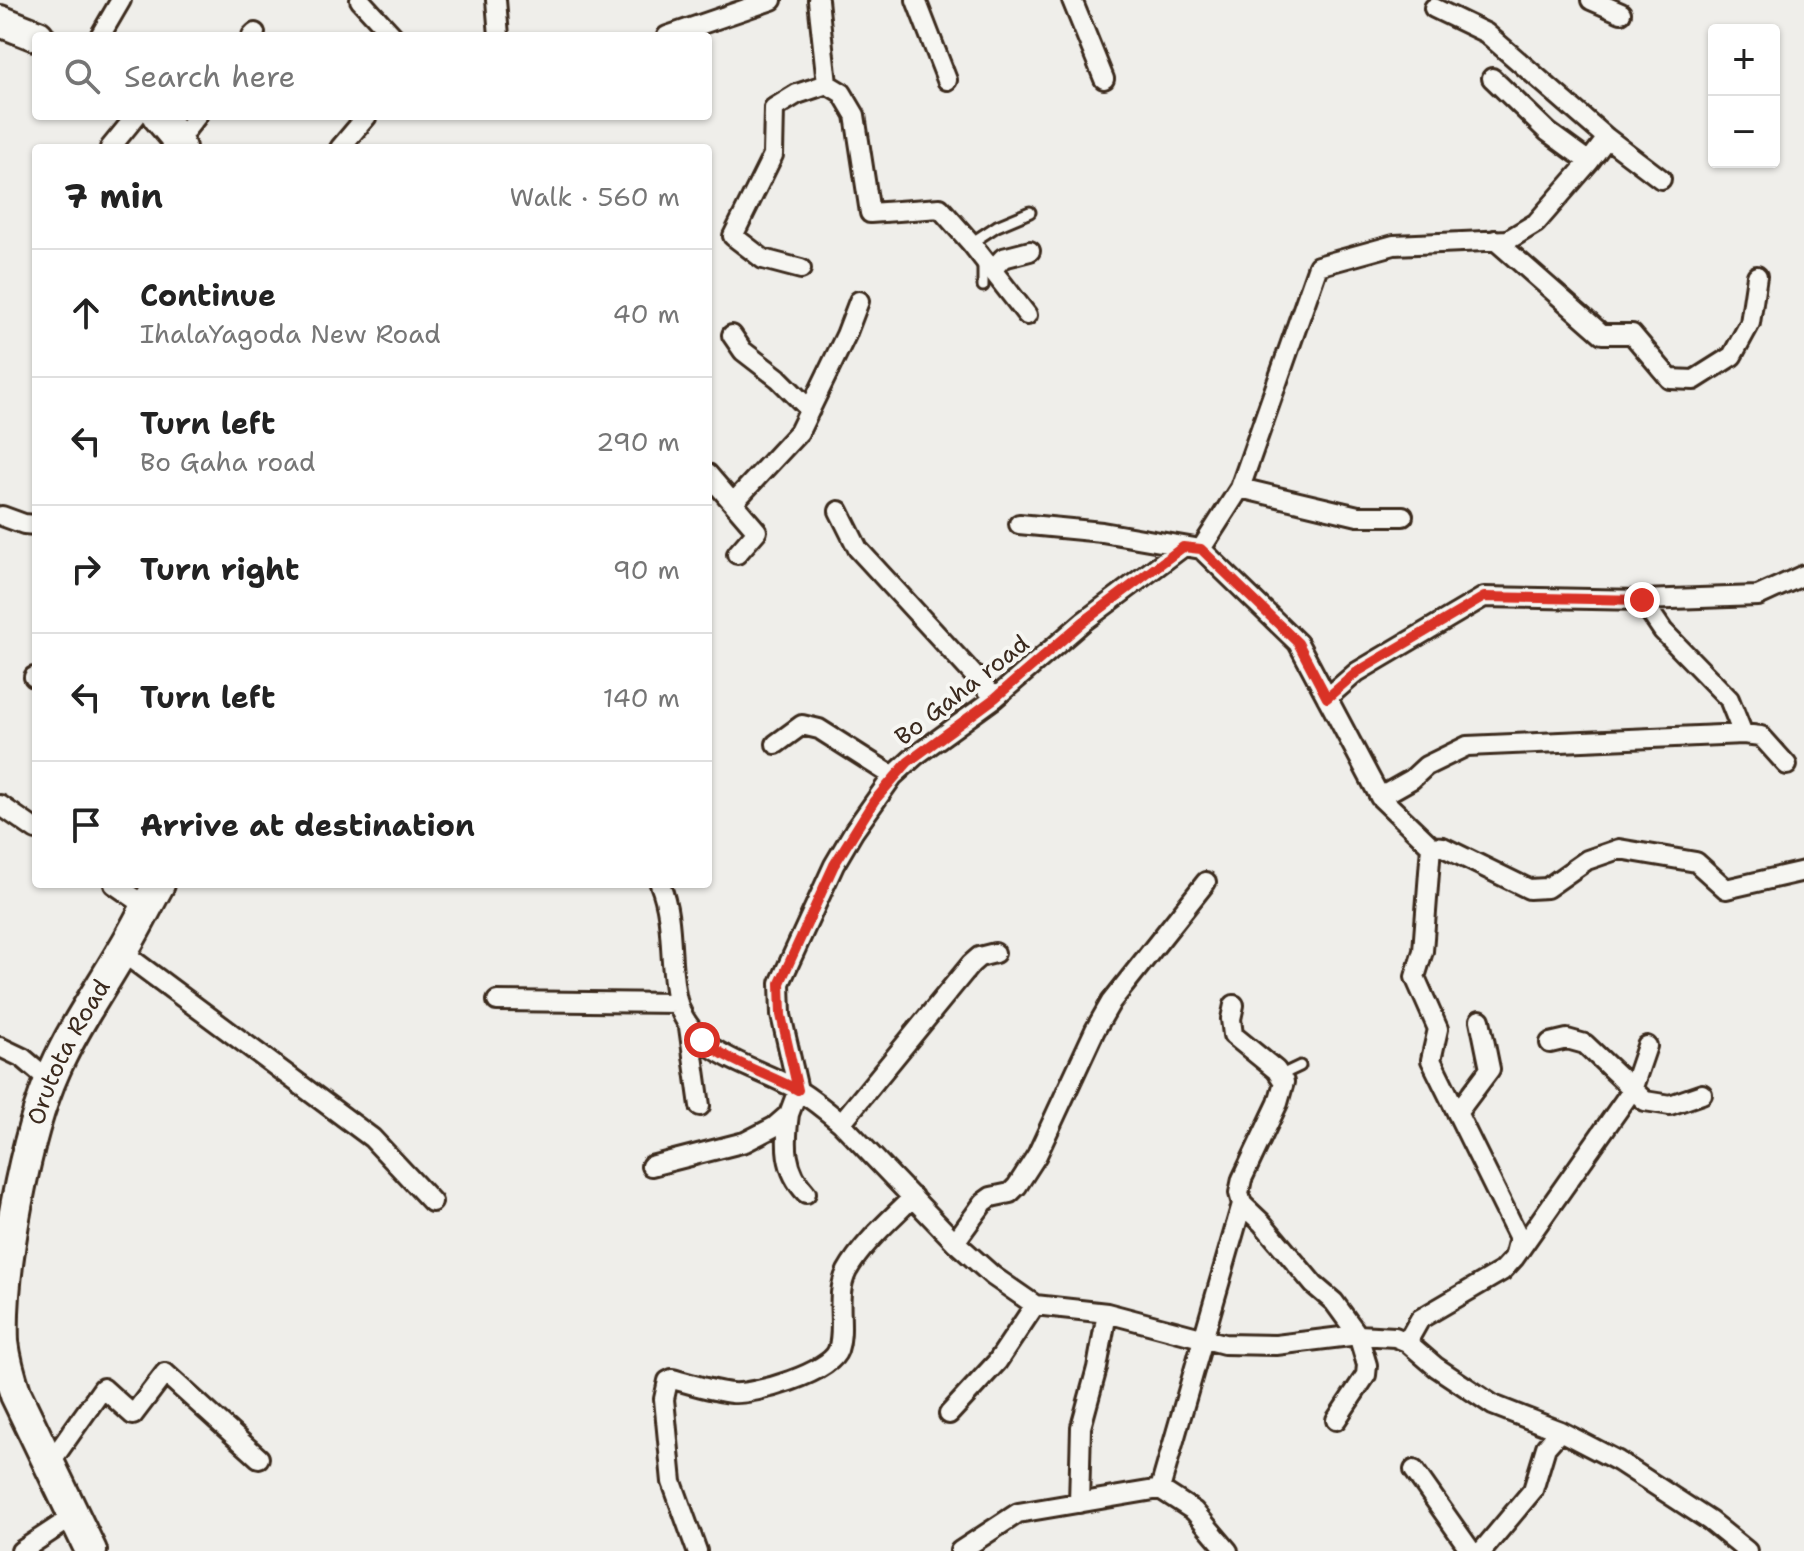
<!DOCTYPE html>
<meta charset="utf-8">
<style>
:root{--surface:#fff;--page:#f6f6f6;--text:#222;--muted:#767676;--line:#e0e0e0}
body{margin:0;font-family:"Shantell Sans",sans-serif;background:var(--page);color:var(--text)}
.controls{position:absolute;right:24px;top:24px;display:grid;overflow:hidden;border-radius:8px;box-shadow:0 2px 6px #0004}
.controls button{width:72px;height:72px;display:grid;place-items:center;padding:0;border:0;border-bottom:2px solid var(--line);background:var(--surface);color:var(--text);font:40px sans-serif}
.stop{position:absolute;width:24px;height:24px;margin:-18px;border:6px solid #d93025;border-radius:50%;background:#fff}
.stop.end{background:#d93025;border-color:#fff;box-shadow:0 2px 8px #0008}
.list{margin:0;padding:0;list-style:none}
h2{display:flex;justify-content:space-between;align-items:center;height:104px;margin:0;padding:0 32px;font-size:34px}
h2 small{font-size:26px;font-weight:400;color:var(--muted)}
.list li{display:grid;grid-template-columns:52px 1fr auto;gap:24px;align-items:center;box-sizing:border-box;height:128px;padding:0 32px;border-top:2px solid var(--line)}
.list b{display:block;font-size:30px;white-space:nowrap}
.list p{margin:0;font-size:26px;white-space:nowrap;color:var(--muted)}
.list em{font-size:26px;font-style:normal;color:var(--muted)}
.icon{flex:none;width:44px;height:44px;fill:none;stroke:currentColor;stroke-width:2;stroke-linecap:round;stroke-linejoin:round}
.map{position:relative;flex:none;width:1804px;height:1551px;overflow:hidden}
.search{position:absolute;background:var(--surface);box-shadow:0 2px 6px #0004;left:32px;top:32px;width:680px;height:88px;display:flex;align-items:center;gap:20px;box-sizing:border-box;padding:0 28px;border-radius:8px;color:var(--muted);font-size:30px}
.panel{position:absolute;background:var(--surface);box-shadow:0 2px 6px #0004;left:32px;top:144px;width:680px;height:744px;border-radius:8px}
.map>svg:first-child{display:block}
.lines{fill:none;stroke-linecap:round;stroke-linejoin:round}
.lane-casing{stroke:#3b2a1e;stroke-width:15}
.street-casing{stroke:#3b2a1e;stroke-width:24}
.primary-casing{stroke:#3b2a1e;stroke-width:36}
.lane{stroke:#f6f6f2;stroke-width:9}
.street{stroke:#f6f6f2;stroke-width:18}
.primary{stroke:#f6f6f2;stroke-width:30}
.route{stroke:#d93025;stroke-width:10}
.labels{text-anchor:middle;stroke-width:8;stroke-linejoin:round;paint-order:stroke}
.street-label{font-size:24px;fill:#3b2a1e;stroke:#f6f6f2}
</style>
<div class="map">
<svg width="1804" height="1551" viewBox="0 0 1804 1551">
<rect width="100%" height="100%" fill="#efeeea"/>
<filter id="ink" filterUnits="userSpaceOnUse"><feTurbulence type="fractalNoise" baseFrequency=".0125" numOctaves="2"/><feDisplacementMap in="SourceGraphic" scale="16" xChannelSelector="R" yChannelSelector="G"/><feConvolveMatrix kernelMatrix="1 2 1 2 8 2 1 2 1" color-interpolation-filters="sRGB"/></filter>
<g filter="url(#ink)">
<g class="lines">
<defs>
<path id="lane" d="M971,243L997,226L1030,212
M983,286V262
M1281,1075L1300,1066"/>
<path id="street" d="M360,0L393,36
M496,0L499,36
M818,0L827,84L842,93L855,115L870,213L940,208L971,243L1027,315
M916,0L947,80
M1072,0L1104,79
M1591,0L1621,13
M1434,8L1486,33L1607,138L1661,179
M100,36L121,0
M252,36L255,33
M667,36L772,0
M1492,78L1548,132L1589,162
M177,141L197,116
M110,148L136,116
M340,148L367,116
M1495,240L1602,334H1632L1670,379L1694,380L1732,356L1750,323L1757,276
M801,269L763,259L733,236L773,155L774,108L797,94L827,84
M992,270L1003,258L1030,251
M732,335L743,351L778,378L810,410
M708,474L757,531L737,554
M1240,488L1358,516H1403
M733,503L799,432L846,335L859,301
M839,511L858,549L995,698
M2,516L24,524L36,525
M1019,524L1102,532L1201,549L1298,643L1380,797L1431,846L1423,951L1415,977L1438,1029L1431,1060L1519,1238L1514,1258
M1201,549L1240,488L1318,266L1394,245L1508,240L1536,223L1589,162L1607,138
M1642,600L1663,631L1729,699L1743,734
M34,677L36,678
M1327,698L1357,672L1484,597L1642,600L1758,596L1804,575
M776,744L802,725L819,729L893,776
M1380,797L1412,779L1426,766L1467,746L1743,734L1761,736L1787,765
M0,805L36,830
M1431,846L1443,847L1529,889L1547,888L1587,860L1619,849L1696,862L1726,889L1804,871
M114,884L146,906
M660,884C675,921 668,962 677,1000C691,1055 754,1065 796,1089C812,1099 827,1111 841,1123L955,1242L993,1276L1035,1305L1107,1313L1224,1344L1276,1345L1358,1335L1395,1337L1407,1342L1436,1367L1493,1405L1560,1431L1618,1461L1710,1521L1747,1551
M122,952L372,1138L432,1202
M497,1001L678,1003
M1234,1005L1231,1019L1233,1035L1276,1070L1284,1082L1278,1103L1242,1179L1239,1193L1242,1204L1262,1223L1314,1285L1334,1302L1358,1335L1367,1365L1366,1375L1336,1420
M689,1027L700,1106
M1550,1043L1567,1039L1585,1044L1645,1101L1670,1105L1702,1094
M0,1047L23,1058L50,1081
M1457,1113L1490,1069L1480,1020
M789,1114C785,1144 784,1170 806,1193
M841,1123L971,964L979,957L995,953
M651,1166L745,1142L774,1127L789,1114L798,1090L781,1015L780,983L834,865L854,831L893,776L915,756L995,698L1083,622L1183,547
M955,1242L984,1202L991,1197L1010,1193L1017,1186L1037,1155L1095,1030L1111,1002L1206,882
M1407,1342L1420,1319L1502,1271L1514,1258L1632,1090L1647,1046
M949,1414L997,1362L1035,1305
M50,1463L103,1388L133,1415L165,1373L259,1458
M1414,1470L1471,1551
M1160,1489L1242,1204
M1160,1489L1194,1511L1228,1551
M1079,1503L1081,1427L1097,1368L1107,1313
M21,1551L74,1516
M697,1551L672,1482L664,1399L668,1381L672,1379C692,1384 712,1391 732,1393C754,1395 830,1373 838,1350C846,1326 834,1297 847,1271C862,1244 891,1219 913,1197
M960,1551L1018,1513L1160,1489
M1482,1551L1533,1490L1546,1447L1560,1431"/>
<g id="primary">
<path d="M0,21L38,36"/>
<path d="M158,116L174,135L180,148"/>
<path id="s1" d="M91,1551L16,1395C10,1377 5,1360 3,1342C0,1270 25,1135 55,1069C73,1028 99,991 121,953C135,931 146,907 159,884"/>
</g>
</defs>
<use href="#lane" class="lane-casing"/>
<use href="#street" class="street-casing"/>
<use href="#primary" class="primary-casing"/>
<use href="#lane" class="lane"/>
<use href="#street" class="street"/>
<use href="#primary" class="primary"/>
</g>
</g>
<g class="lines" filter="url(#ink)">
<path class="route" d="M702,1040C731,1063 766,1073 798,1090L781,1015L780,983L834,865L874,801L908,762L995,698L1083,622L1183,547L1201,549L1298,643L1327,698L1357,672L1484,597L1642,600"/>
</g>
<g class="labels">
<g class="street-label">
<text transform="translate(962 690) rotate(-38)" y="8">Bo Gaha road</text>
<text dy="8" stroke="none"><textPath href="#s1" startOffset="528">Orutota Road</textPath></text>
</g>
</g>
</svg>
<div class="controls">
<button>+</button>
<button>−</button>
</div>
<div class="stop" style="left:702px;top:1040px"></div>
<div class="stop end" style="left:1642px;top:600px"></div>
<div class="search"><svg class="icon" aria-label="search" viewBox="0 0 24 24"><circle cx="10" cy="10" r="6"/><path d="M15 15l6 6"/></svg>Search here</div>
<section class="panel">
<h2>7 min<small>Walk · 560 m</small></h2>
<ul class="list">
<li><svg class="icon" aria-label="ahead" viewBox="0 0 24 24"><path d="M12 20V5M6 11l6-6 6 6"/></svg><div><b>Continue</b><p>IhalaYagoda New Road</p></div><em>40 m</em></li>
<li><svg class="icon" aria-label="left" viewBox="0 0 24 24"><path d="M17 20v-9H6M10 6l-5 5 5 5"/></svg><div><b>Turn left</b><p>Bo Gaha road</p></div><em>290 m</em></li>
<li><svg class="icon" aria-label="right" viewBox="0 0 24 24"><path d="M7 20v-9h11M14 6l5 5-5 5"/></svg><div><b>Turn right</b></div><em>90 m</em></li>
<li><svg class="icon" aria-label="left" viewBox="0 0 24 24"><path d="M17 20v-9H6M10 6l-5 5 5 5"/></svg><div><b>Turn left</b></div><em>140 m</em></li>
<li><svg class="icon" aria-label="arrive" viewBox="0 0 24 24"><path d="M6 21V4h12l-3 4 3 4H6"/></svg><div><b>Arrive at destination</b></div></li>
</ul>
</section>
</div>
